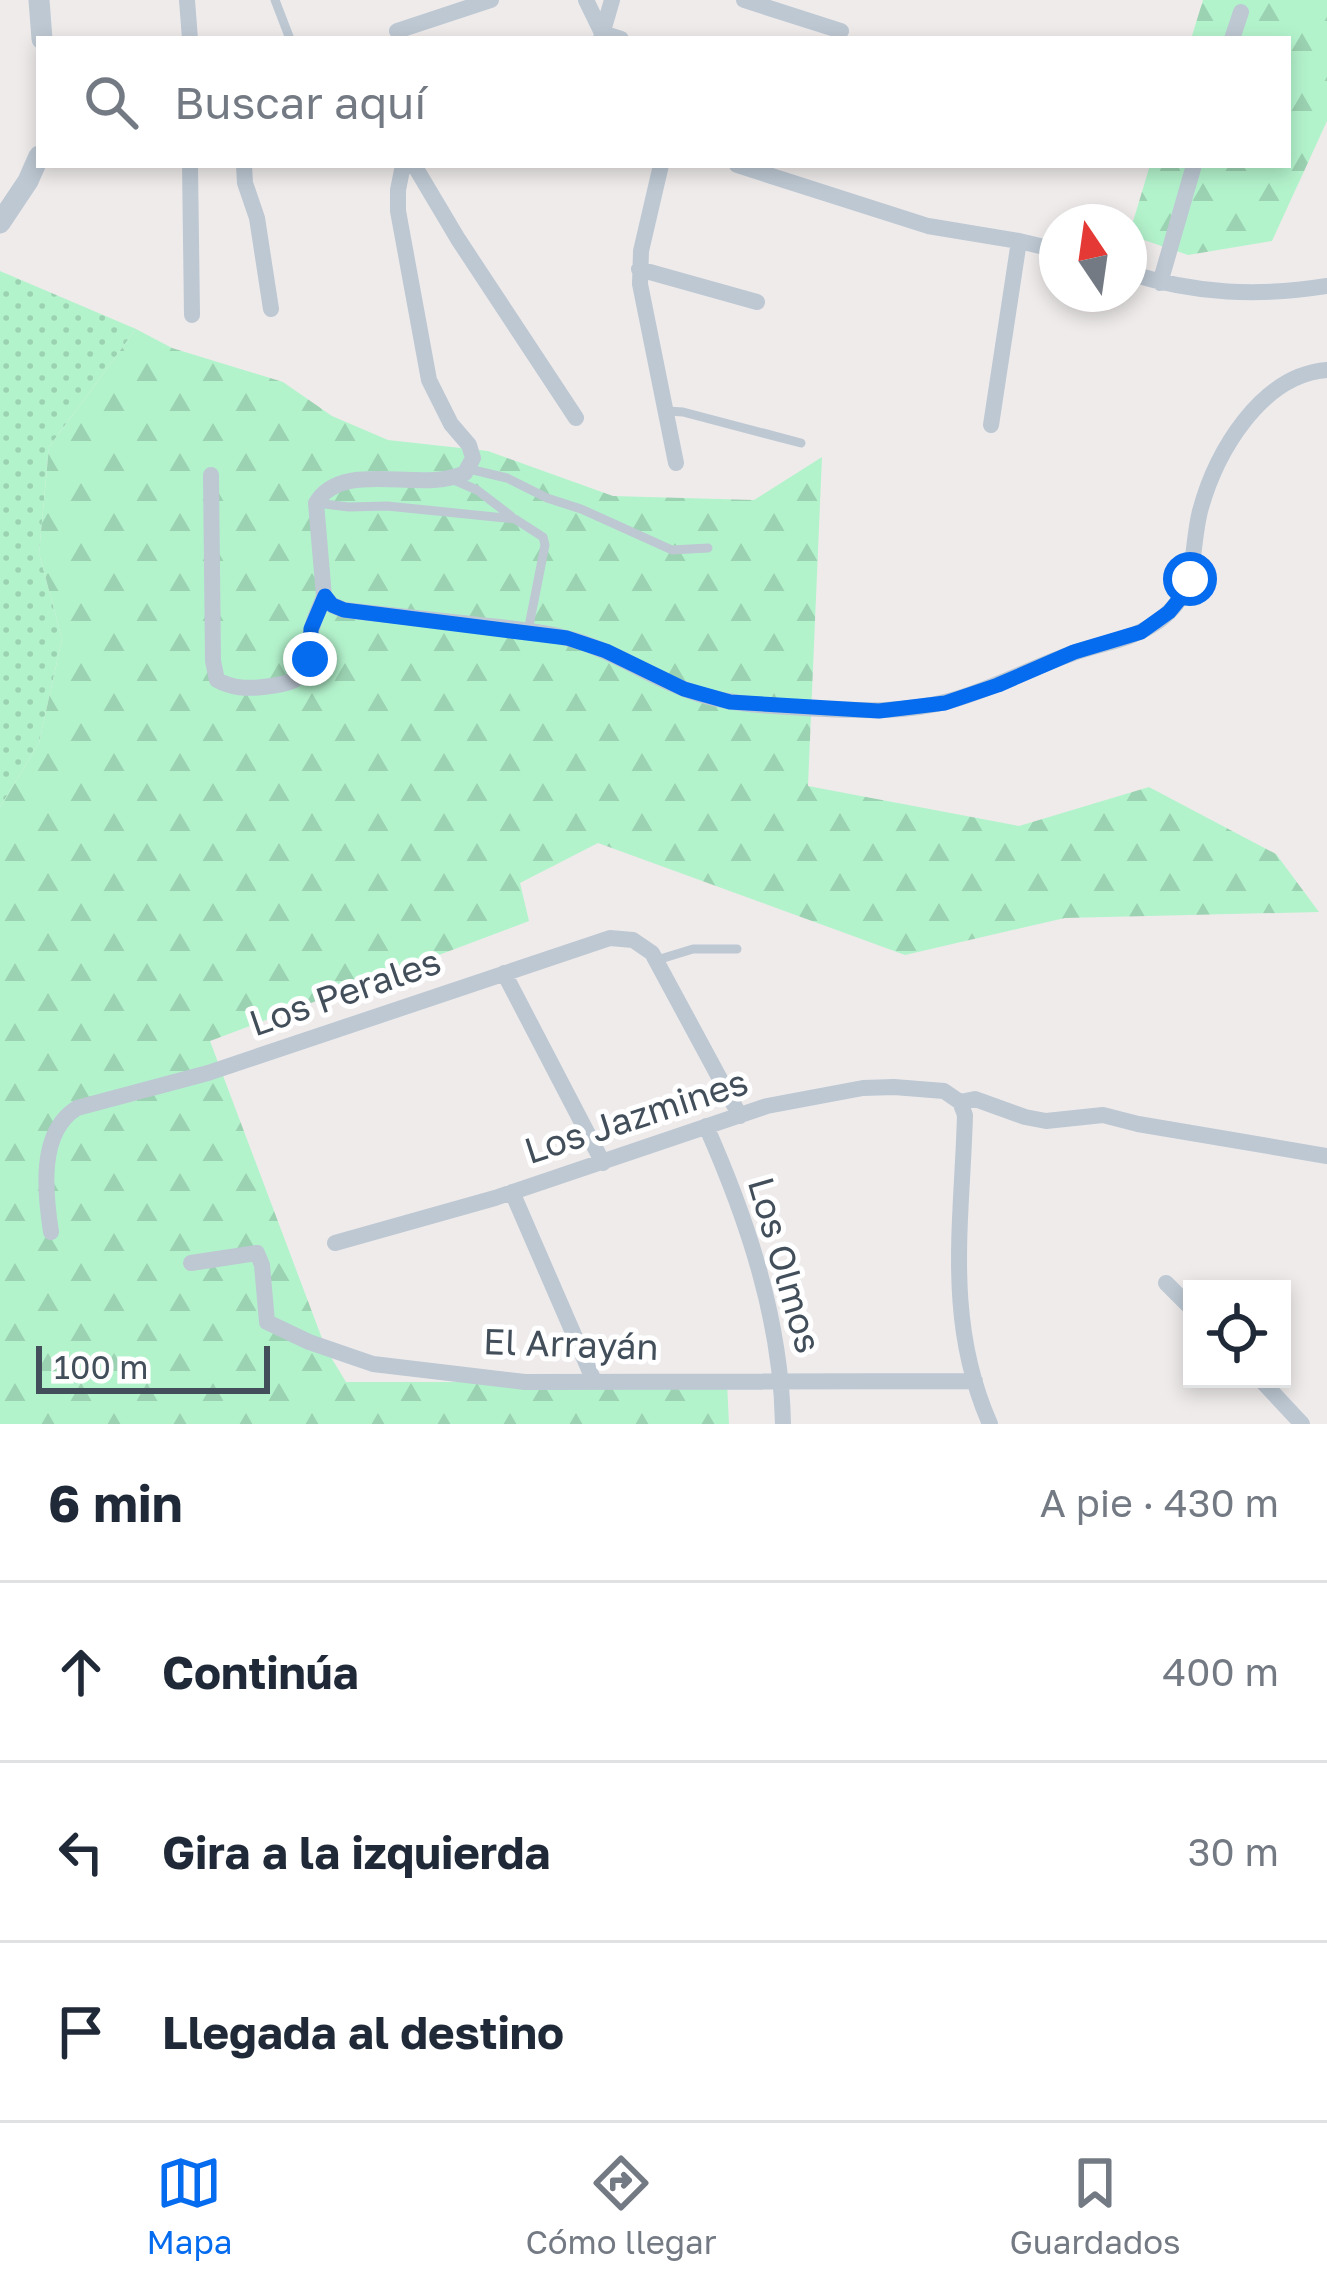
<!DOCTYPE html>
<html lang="es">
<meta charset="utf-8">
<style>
:root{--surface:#fff;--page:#f2f2f3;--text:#1f2937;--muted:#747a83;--line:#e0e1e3;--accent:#056bef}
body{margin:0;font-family:"Golos Text",sans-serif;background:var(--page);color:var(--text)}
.controls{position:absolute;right:36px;bottom:36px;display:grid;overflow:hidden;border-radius:0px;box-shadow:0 6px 18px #0003}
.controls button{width:108px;height:108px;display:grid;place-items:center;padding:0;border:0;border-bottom:3px solid var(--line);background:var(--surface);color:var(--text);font:60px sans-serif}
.compass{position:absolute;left:1039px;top:204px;width:108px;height:108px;border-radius:50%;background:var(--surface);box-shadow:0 6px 18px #0003;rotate:347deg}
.scale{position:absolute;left:36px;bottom:30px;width:234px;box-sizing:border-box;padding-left:12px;border:6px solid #424f5b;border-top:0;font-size:33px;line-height:42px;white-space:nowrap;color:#424f5b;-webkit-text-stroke:9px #fff;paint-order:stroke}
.stop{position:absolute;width:36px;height:36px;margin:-27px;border:9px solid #056bef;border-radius:50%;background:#fff}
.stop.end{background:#056bef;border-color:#fff;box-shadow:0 3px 12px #0008}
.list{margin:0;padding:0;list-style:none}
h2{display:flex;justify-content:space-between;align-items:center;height:156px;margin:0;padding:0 48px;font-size:51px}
h2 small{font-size:39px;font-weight:400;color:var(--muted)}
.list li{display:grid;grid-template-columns:78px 1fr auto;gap:36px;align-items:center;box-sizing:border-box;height:180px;padding:0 48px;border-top:3px solid var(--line)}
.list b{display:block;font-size:45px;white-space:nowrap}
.list em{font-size:39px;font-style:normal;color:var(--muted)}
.icon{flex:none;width:66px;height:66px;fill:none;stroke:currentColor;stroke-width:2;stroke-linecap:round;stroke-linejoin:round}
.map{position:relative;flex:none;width:1327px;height:1424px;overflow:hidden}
.search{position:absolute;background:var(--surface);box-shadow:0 6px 18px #0003;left:36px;right:36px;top:36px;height:132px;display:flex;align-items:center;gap:30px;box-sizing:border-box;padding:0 42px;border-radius:0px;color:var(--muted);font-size:45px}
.sheet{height:696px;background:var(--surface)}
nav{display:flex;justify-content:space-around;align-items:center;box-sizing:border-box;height:168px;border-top:3px solid var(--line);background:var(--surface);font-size:33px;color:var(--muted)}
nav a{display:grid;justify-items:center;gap:6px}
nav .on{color:var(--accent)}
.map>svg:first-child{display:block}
.grass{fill:url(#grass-dots)}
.forest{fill:url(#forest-firs)}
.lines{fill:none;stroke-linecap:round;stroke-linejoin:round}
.service{stroke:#bdc8d3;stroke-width:9}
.minor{stroke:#bdc8d3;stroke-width:16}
.tertiary{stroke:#bdc8d3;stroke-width:21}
.route{stroke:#056bef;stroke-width:15}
.labels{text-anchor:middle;stroke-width:10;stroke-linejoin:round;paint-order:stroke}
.street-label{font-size:36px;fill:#424f5b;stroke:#fff}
</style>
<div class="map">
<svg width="1327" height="1424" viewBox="0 0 1327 1424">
<defs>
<pattern id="grass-dots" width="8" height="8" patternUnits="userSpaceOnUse" patternTransform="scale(3)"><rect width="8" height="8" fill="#b3f3cc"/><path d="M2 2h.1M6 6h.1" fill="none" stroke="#9bd2b1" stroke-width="1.8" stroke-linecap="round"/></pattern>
<pattern id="forest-firs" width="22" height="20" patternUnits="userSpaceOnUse" patternTransform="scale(3)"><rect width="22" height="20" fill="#b3f3cc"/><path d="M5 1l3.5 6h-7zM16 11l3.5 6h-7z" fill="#9bd2b1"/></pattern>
</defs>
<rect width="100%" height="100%" fill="#efebeb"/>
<path class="grass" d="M0,271L136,329L49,447L39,553L62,639L39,743L0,807Z"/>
<path class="forest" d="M1203,0H1327V121L1272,241L1188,255L1129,235L1150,165H1288V39H1191Z
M136,329L172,348L283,382L332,416L388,440L488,451L613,496L754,500L822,457L808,786L1019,826L1149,787L1276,854L1319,912L1065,918L905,955L598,843L520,883L529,921L210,1041L326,1349L346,1382H727L729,1424H0V807L39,743L62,639L39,553L49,447Z"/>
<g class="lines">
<path class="service" d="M275,0L290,39
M667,411L683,412L801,443
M469,469L507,478L547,498L581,509L672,550L708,548
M454,480L477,490L511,516
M316,503L349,507L387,506L515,519L543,537L545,545L528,631
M657,960L693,949H737"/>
<path class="minor" d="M187,0L190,39
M586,0L602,33L621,39
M744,0L841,31
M397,31L491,0
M601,38L612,0
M1232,39L1241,12
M190,165L192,315
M244,165L245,183L257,218L271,309
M403,165L398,190V211L429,380L451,424L469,445L473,458L465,473C421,494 343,458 316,503L324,596L332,605L344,610C389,615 435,620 480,625C507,628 535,630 562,637C613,648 655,682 705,696C738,705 771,706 804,708C853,710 901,714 949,701C991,690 1028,669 1068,655C1096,644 1129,641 1154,624C1200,594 1189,556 1200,511C1216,452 1261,375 1327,370
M414,165L458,239L576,418
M661,165L641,251L640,284L676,463
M737,165L928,226L1019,241L1057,250
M639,269L757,302
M1129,273C1196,294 1258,297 1327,286
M1160,283L1194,165
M991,425L1019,241
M211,475L213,661L217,680C232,688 246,689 263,687C311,682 304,672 311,632C313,620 320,608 324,596
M504,973L603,1163
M960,1102L975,1099L1025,1117L1046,1121L1103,1115L1138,1124L1327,1156
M960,1102L965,1115C962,1223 944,1320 990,1424
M706,1126C748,1221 781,1320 783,1424
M512,1192L594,1381
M51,1232C45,1193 38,1132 77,1108L208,1073L610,938L633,940L652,953L740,1116
M335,1243L495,1198L767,1106L863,1088L894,1087L944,1091L960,1102
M191,1263L257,1253L262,1265L267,1322L309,1342L373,1364L525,1382L975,1381
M1166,1283L1192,1309
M1260,1379L1302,1424"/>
<path class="tertiary" d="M39,0L42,39
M0,223L28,181L39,156"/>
</g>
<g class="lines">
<path class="route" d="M310,659L311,629L325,596L332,605L344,610L567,638L606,651L684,689L730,702L879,711L945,703L998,685L1074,652L1141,632L1169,612L1182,596L1190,579"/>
</g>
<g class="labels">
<g class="street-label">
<text transform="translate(345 992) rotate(-19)" y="13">Los Perales</text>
<text transform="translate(636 1116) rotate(-18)" y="13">Los Jazmines</text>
<text transform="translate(785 1265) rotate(74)" y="13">Los Olmos</text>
<text transform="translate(571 1344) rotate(2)" y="13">El Arrayán</text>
</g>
</g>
</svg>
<div class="controls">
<button><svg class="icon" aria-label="locate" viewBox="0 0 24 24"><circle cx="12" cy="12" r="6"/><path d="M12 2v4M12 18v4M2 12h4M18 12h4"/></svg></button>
</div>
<svg class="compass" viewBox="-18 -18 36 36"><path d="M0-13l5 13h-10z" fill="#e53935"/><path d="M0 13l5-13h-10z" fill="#747a83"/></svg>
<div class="scale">100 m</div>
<div class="stop" style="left:1190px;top:579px"></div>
<div class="stop end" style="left:310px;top:659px"></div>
<div class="search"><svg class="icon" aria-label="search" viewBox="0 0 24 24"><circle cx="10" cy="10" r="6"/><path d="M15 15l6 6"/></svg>Buscar aquí</div>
</div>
<section class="sheet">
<h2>6 min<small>A pie · 430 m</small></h2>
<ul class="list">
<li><svg class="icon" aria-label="ahead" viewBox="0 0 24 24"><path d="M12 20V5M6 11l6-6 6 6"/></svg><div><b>Continúa</b></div><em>400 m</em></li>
<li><svg class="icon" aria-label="left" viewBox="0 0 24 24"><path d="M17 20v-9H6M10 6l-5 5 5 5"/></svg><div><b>Gira a la izquierda</b></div><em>30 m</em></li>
<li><svg class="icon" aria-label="arrive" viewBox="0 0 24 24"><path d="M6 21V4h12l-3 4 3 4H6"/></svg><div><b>Llegada al destino</b></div></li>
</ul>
</section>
<nav>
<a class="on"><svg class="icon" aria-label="map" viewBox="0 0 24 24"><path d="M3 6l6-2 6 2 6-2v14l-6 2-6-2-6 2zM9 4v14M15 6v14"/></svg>Mapa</a>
<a><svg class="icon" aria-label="directions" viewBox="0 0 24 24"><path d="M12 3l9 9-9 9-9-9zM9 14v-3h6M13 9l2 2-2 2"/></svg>Cómo llegar</a>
<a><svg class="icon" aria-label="saved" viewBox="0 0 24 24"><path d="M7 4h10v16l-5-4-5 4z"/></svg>Guardados</a>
</nav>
